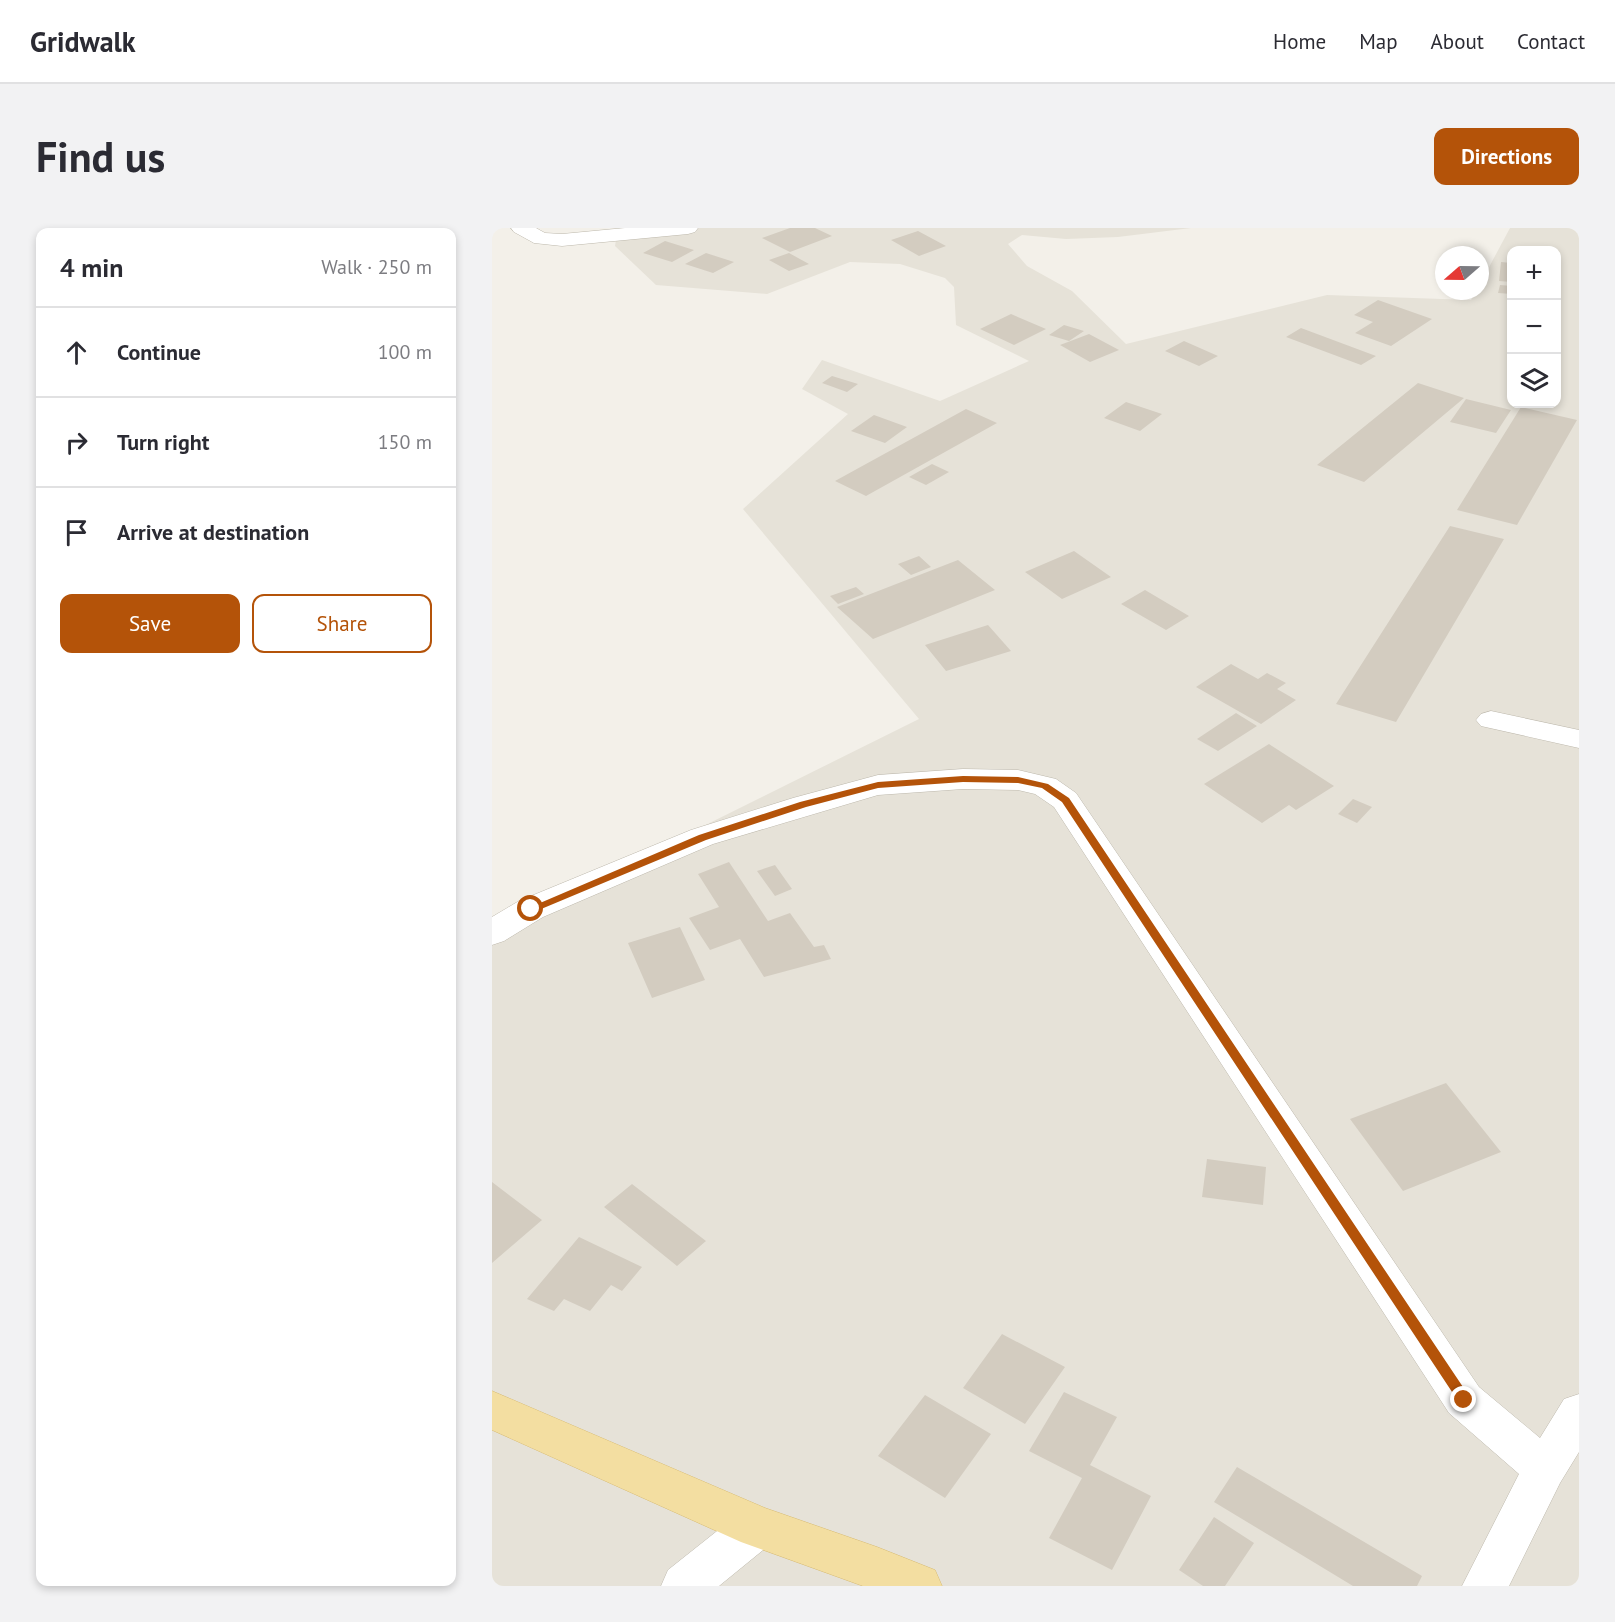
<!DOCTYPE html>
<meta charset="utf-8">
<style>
:root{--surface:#fff;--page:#f2f2f3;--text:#2b2b33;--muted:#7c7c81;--line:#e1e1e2;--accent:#b45309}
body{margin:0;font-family:"PT Sans",sans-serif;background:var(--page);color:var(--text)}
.controls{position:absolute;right:18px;top:18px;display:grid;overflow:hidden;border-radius:12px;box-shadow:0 3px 9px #0003}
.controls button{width:54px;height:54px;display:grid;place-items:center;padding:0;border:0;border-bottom:2px solid var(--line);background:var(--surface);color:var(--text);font:30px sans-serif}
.compass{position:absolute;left:943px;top:18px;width:54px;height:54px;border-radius:50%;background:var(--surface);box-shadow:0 3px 9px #0003;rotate:250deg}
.stop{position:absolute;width:18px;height:18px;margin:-14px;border:4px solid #b45309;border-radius:50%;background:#fff}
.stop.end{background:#b45309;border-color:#fff;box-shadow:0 2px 6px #0008}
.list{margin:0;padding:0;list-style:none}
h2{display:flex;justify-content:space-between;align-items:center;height:78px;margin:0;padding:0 24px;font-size:26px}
h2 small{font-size:20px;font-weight:400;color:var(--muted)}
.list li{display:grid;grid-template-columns:39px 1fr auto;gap:18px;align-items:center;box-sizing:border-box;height:90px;padding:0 24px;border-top:2px solid var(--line)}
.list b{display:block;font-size:22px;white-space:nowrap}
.list em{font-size:20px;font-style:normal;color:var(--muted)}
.actions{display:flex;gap:12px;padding:18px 24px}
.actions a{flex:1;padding:14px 0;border:2px solid var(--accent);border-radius:12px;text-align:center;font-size:21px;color:var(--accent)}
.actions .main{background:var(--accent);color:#fff}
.icon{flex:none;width:33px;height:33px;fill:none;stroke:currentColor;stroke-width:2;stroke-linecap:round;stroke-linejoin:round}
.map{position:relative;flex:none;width:1087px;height:1358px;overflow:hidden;border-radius:12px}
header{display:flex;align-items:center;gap:36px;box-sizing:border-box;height:84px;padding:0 30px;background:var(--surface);border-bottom:2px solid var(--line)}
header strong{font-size:28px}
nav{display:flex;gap:33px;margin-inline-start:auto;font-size:21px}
.intro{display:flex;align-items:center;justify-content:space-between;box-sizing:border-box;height:144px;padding:0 36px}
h1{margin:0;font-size:42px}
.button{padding:15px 27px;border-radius:12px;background:var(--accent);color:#fff;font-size:21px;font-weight:700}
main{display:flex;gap:36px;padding:0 36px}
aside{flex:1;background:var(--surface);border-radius:12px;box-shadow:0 3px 9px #0003}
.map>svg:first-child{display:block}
.residential{fill:#e6e2d8;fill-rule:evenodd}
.building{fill:#d3ccc0}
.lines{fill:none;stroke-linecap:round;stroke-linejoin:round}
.minor-casing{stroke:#bdb8ac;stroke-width:1}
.major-casing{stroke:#d7bb73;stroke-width:1}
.minor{fill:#fff;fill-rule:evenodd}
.major{fill:#f3dea1;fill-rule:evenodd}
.route{fill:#b45309}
</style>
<header>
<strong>Gridwalk</strong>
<nav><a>Home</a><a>Map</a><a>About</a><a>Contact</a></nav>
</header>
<div class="intro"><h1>Find us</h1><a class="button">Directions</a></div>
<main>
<aside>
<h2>4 min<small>Walk · 250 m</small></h2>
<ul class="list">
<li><svg class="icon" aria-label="ahead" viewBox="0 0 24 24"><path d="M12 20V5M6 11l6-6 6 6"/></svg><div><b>Continue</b></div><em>100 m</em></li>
<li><svg class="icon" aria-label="right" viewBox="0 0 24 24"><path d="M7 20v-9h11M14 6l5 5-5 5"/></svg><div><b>Turn right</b></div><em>150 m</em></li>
<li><svg class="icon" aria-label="arrive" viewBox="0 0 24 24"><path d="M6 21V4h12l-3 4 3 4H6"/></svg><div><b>Arrive at destination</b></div></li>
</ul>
<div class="actions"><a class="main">Save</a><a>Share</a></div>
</aside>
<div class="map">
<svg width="1087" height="1358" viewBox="0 0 1087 1358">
<rect width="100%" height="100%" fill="#f3f0e9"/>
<path class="residential" d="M126,0H699L626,9L574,11L530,7L516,16L535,38L580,63L634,116L835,67L979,72L984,63H988V56L1018,0H1087V1358H0V703L427,491L251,281L356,186L310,161L330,132L448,173L537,133L464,97L462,59L453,50L408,36L358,34L275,66L164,57L123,18ZM1020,22H1064V176H1020Z"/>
<path class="building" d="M298,0H323L340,8L298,24L270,10Z
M426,3L454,18L427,28L399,12Z
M173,13L202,22L180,34L151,25Z
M214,25L242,34L221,45L193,36Z
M297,25L317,36L297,43L277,32Z
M1009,34L1020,35V54L1007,53Z
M1008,57L1020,58V66L1006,65Z
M886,72L940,91L899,118L863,105L881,94L862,87Z
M519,86L554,101L522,117L488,101Z
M572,97L592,103L577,113L557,107Z
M809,100L884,128L869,137L794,109Z
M597,106L627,122L598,134L568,117Z
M692,113L726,128L707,138L673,123Z
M340,148L366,156L355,164L330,155Z
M926,155L972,170L872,254L825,237Z
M974,171L1019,182L1004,205L958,194Z
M634,174L670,186L648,203L612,190Z
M1029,179L1085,192L1025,297L965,282Z
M474,181L505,195L374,268L343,253Z
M382,187L415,199L393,215L359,203Z
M440,236L457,244L434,257L417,249Z
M958,298L1012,311L904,494L844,476Z
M582,323L619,349L570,371L533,344Z
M427,328L439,339L419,347L406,336Z
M466,332L503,362L381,411L345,379Z
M364,359L372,366L346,376L338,368Z
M653,362L697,388L674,402L629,376Z
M496,397L519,423L454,443L433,417Z
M739,436L766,451L775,445L794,455L785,461L804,472L769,496L704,459Z
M744,485L765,498L726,523L705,511Z
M777,516L842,558L804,582L797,577L770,595L712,556Z
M861,571L880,579L865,595L846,586Z
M237,634L276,693L298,685L322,719L332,717L339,731L272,749L248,711L218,722L197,690L227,679L206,646Z
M283,637L300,661L283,668L265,643Z
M188,699L213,752L160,770L136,715Z
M954,855L1009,924L911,963L858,891Z
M715,931L774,939L771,977L710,969Z
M0,954L50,992L0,1035Z
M140,956L214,1013L185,1038L112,979Z
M87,1009L150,1039L130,1063L119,1057L98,1083L72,1071L62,1083L35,1071Z
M510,1106L573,1139L533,1196L471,1160Z
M572,1164L625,1189L598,1237L659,1268L620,1342L557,1310L590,1250L537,1223Z
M433,1167L499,1206L453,1270L386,1228Z
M745,1239L930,1348L925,1358H861L722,1274Z
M722,1289L762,1315L733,1358H711L687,1342Z"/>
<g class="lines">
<defs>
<path id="minor" d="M19,0H44L53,5L70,6L133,0H206L203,4L196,6L70,18L42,15L22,4Z
M999,483L1087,502V520L989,498L984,492L989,486Z
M471,541L526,542L564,551L584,565L987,1159L1048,1210L1072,1171L1087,1166V1224L1068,1255L1017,1358H970L1027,1246L957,1185L562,579L543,566L526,562L471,561L386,567L221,616L51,689L12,713L0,717V689L27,673L199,602L301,570L386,547Z
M265,1278L281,1284L287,1299L281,1314L227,1358H169L176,1342L249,1284Z"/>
<path id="major" d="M0,1163L273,1280L385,1319L443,1342L450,1358H371L249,1314L0,1202Z"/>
</defs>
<use href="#minor" class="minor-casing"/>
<use href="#major" class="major-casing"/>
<use href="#minor" class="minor"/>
<use href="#major" class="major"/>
</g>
<path class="route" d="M471,548L526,549L556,556L577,570L977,1168L979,1172L977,1176H968L570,574L550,560L526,555L471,554L386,560L314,579L214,612L42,684H35L34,681L207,607L308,574L386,554Z"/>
</svg>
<div class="controls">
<button>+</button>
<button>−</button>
<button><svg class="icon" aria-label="layers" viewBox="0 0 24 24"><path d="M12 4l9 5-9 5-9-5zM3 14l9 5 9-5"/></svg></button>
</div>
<svg class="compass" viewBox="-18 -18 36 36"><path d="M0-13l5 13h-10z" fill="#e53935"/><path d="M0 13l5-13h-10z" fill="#7c7c81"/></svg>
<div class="stop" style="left:39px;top:681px"></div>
<div class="stop end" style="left:972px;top:1172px"></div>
</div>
</main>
